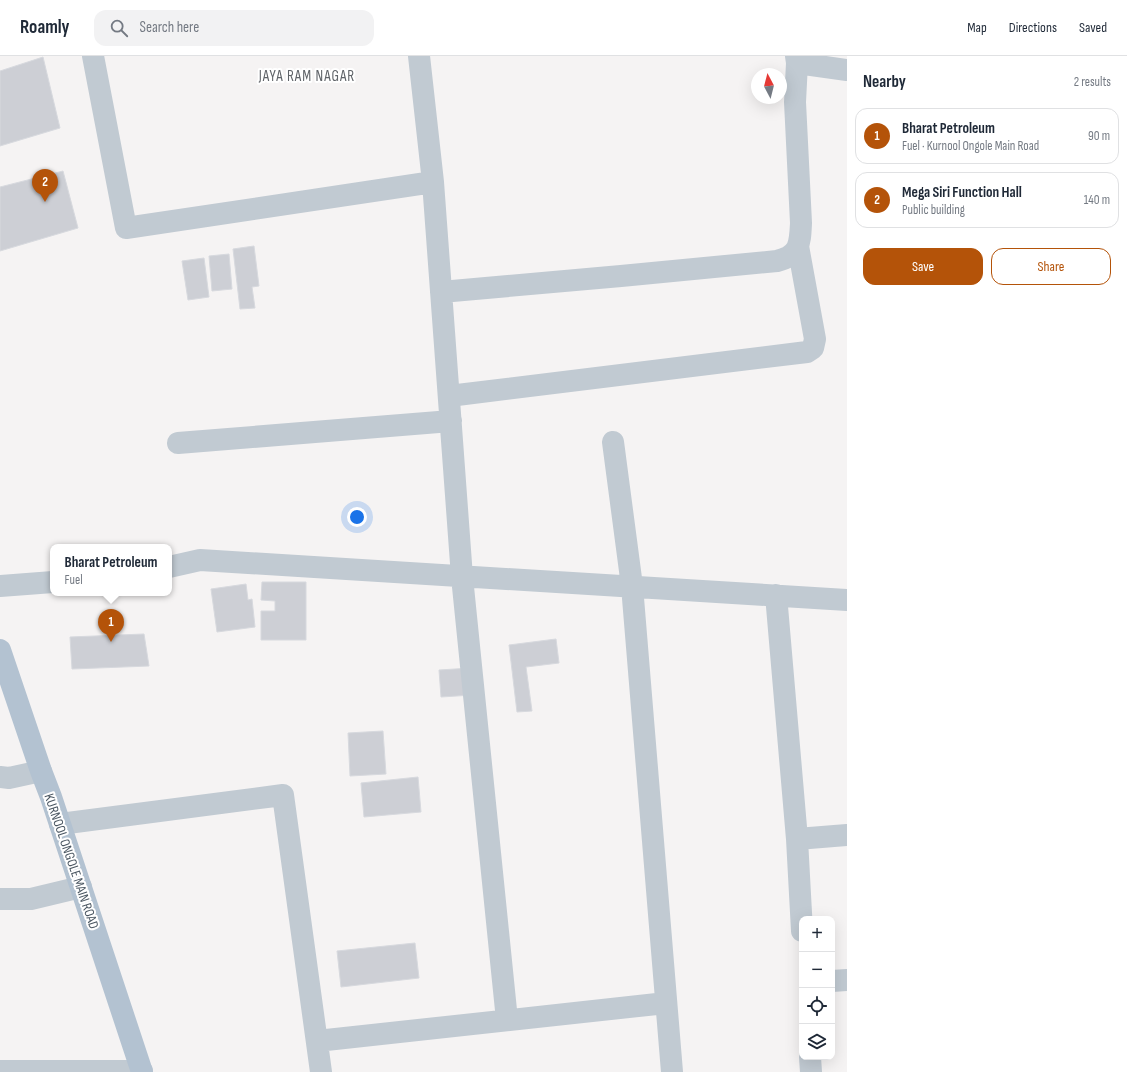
<!DOCTYPE html>
<meta charset="utf-8">
<style>
:root{--surface:#fff;--page:#f2f2f3;--text:#1f2937;--muted:#747a83;--line:#e0e1e3;--accent:#b45309}
body{margin:0;font-family:"Sofia Sans Condensed",sans-serif;background:var(--page);color:var(--text)}
.controls{position:absolute;right:12px;bottom:12px;display:grid;overflow:hidden;border-radius:8px;box-shadow:0 4px 16px #0002}
.controls button{width:36px;height:36px;display:grid;place-items:center;padding:0;border:0;border-bottom:1px solid var(--line);background:var(--surface);color:var(--text);font:20px sans-serif}
.compass{position:absolute;left:751px;top:12px;width:36px;height:36px;border-radius:50%;background:var(--surface);box-shadow:0 4px 16px #0002;rotate:353deg}
.you{position:absolute;left:357px;top:461px;width:14px;height:14px;margin:-10px;border:3px solid #fff;border-radius:50%;background:#1a73e8;box-shadow:0 0 0 6px #1a73e833}
.badge{display:grid;place-items:center;width:26px;height:26px;border-radius:50%;background:var(--accent);color:#fff;font-size:13px;font-weight:700}
.pin{position:absolute;translate:-50% -33px;filter:drop-shadow(0 1px 2px #0008)}
.pin::after{content:'';position:absolute;top:21px;width:14px;height:12px;background:inherit;clip-path:polygon(0 0,100% 0,50% 100%)}
.popup{position:absolute;left:50px;top:488px;width:122px;height:52px;box-sizing:border-box;display:grid;place-content:center;border-radius:8px;background:var(--surface);filter:drop-shadow(0 1px 3px #0005);font-size:13px;white-space:nowrap;color:var(--muted)}
.popup b{font-size:15px;color:var(--text)}
.popup::after{content:'';position:absolute;left:50%;top:100%;margin-left:-8px;border:8px solid transparent;border-top-color:var(--surface)}
.list{margin:0;padding:0;list-style:none}
h2{display:flex;justify-content:space-between;align-items:center;height:52px;margin:0;padding:0 16px;font-size:17px}
h2 small{font-size:13px;font-weight:400;color:var(--muted)}
.list li{display:grid;grid-template-columns:26px 1fr auto;gap:12px;align-items:center;box-sizing:border-box;height:56px;margin:0 8px 8px;padding:0 8px;border:1px solid var(--line);border-radius:12px}
.list b{display:block;font-size:15px;white-space:nowrap}
.list p{margin:0;font-size:13px;white-space:nowrap;color:var(--muted)}
.list em{font-size:13px;font-style:normal;color:var(--muted)}
.actions{display:flex;gap:8px;padding:12px 16px}
.actions a{flex:1;padding:9px 0;border:1px solid var(--accent);border-radius:12px;text-align:center;font-size:14px;color:var(--accent)}
.actions .main{background:var(--accent);color:#fff}
.icon{flex:none;width:22px;height:22px;fill:none;stroke:currentColor;stroke-width:2;stroke-linecap:round;stroke-linejoin:round}
.map{position:relative;flex:none;width:847px;height:1016px;overflow:hidden}
header{display:flex;align-items:center;gap:24px;box-sizing:border-box;height:56px;padding:0 20px;background:var(--surface);border-bottom:1px solid var(--line)}
header strong{font-size:19px}
nav{display:flex;gap:22px;margin-inline-start:auto;font-size:14px}
.search{width:280px;height:36px;background:var(--page);display:flex;align-items:center;gap:10px;box-sizing:border-box;padding:0 14px;border-radius:12px;color:var(--muted);font-size:15px}
main{display:flex}
aside{flex:1;background:var(--surface)}
.map>svg:first-child{display:block}
.building{fill:#cdcfd5;stroke:#d7d9de}
.lines{fill:none;stroke-linecap:round;stroke-linejoin:round}
.minor{stroke:#c1cad2;stroke-width:22}
.major{stroke:#b3c2d1;stroke-width:22}
.labels{text-anchor:middle;stroke-width:4;stroke-linejoin:round;paint-order:stroke}
.street-label{font-size:14px;fill:#4a5661;stroke:#fff}
.neighbourhood-label{font-size:15px;letter-spacing:1px;fill:#5f6368;stroke:#fff}
</style>
<header>
<strong>Roamly</strong>
<div class="search"><svg class="icon" aria-label="search" viewBox="0 0 24 24"><circle cx="10" cy="10" r="6"/><path d="M15 15l6 6"/></svg>Search here</div>
<nav><a>Map</a><a>Directions</a><a>Saved</a></nav>
</header>
<main>
<div class="map">
<svg width="847" height="1016" viewBox="0 0 847 1016">
<rect width="100%" height="100%" fill="#f5f3f3"/>
<path class="building" d="M43,1L60,72L0,90V15Z
M63,115L78,172L0,195V131Z
M254,190L259,230L252,231L255,252L240,253L233,193Z
M229,198L232,233L212,235L209,200Z
M204,202L209,241L188,244L182,205Z
M262,526H306V584H261V555H275V545L261,544Z
M246,528L248,544L252,543L255,571L217,576L211,533Z
M144,578L149,610L72,613L70,581Z
M556,583L559,607L526,611L532,655L517,656L509,589Z
M471,612L472,639L441,641L439,614Z
M383,675L386,718L350,720L348,677Z
M418,721L421,756L364,761L361,727Z
M415,887L419,922L341,931L337,895Z"/>
<g class="lines">
<path class="minor" d="M93,0L126,172L433,126
M419,0L433,126L462,521L507,964
M797,7L847,14
M441,236L621,220L777,205C800,199 800,188 801,167L795,46L797,7L796,0
M449,340L807,296L813,292L815,283L798,190
M613,386L632,530L672,1016
M178,387L451,365
M169,511L200,504L847,544
M0,530L53,526
M776,539L797,783L802,875
M0,721L9,722L41,715
M60,768L283,739L321,1016
M797,783L847,779
M0,843H31L81,831
M832,925L847,924
M317,985L666,947
M810,1001L811,1016
M0,1015H142"/>
<path class="major" d="M0,594L41,715L51,741L142,1016"/>
</g>
<g class="labels">
<g class="street-label">
<text transform="translate(72 805) rotate(71)" y="5">KURNOOL ONGOLE MAIN ROAD</text>
</g>
<g class="neighbourhood-label">
<text x="307" y="25">JAYA RAM NAGAR</text>
</g>
</g>
</svg>
<div class="controls">
<button>+</button>
<button>−</button>
<button><svg class="icon" aria-label="locate" viewBox="0 0 24 24"><circle cx="12" cy="12" r="6"/><path d="M12 2v4M12 18v4M2 12h4M18 12h4"/></svg></button>
<button><svg class="icon" aria-label="layers" viewBox="0 0 24 24"><path d="M12 4l9 5-9 5-9-5zM3 14l9 5 9-5"/></svg></button>
</div>
<svg class="compass" viewBox="-18 -18 36 36"><path d="M0-13l5 13h-10z" fill="#e53935"/><path d="M0 13l5-13h-10z" fill="#747a83"/></svg>
<div class="you"></div>
<div class="pin badge" style="left:111px;top:586px">1</div>
<div class="popup"><b>Bharat Petroleum</b>Fuel</div>
<div class="pin badge" style="left:45px;top:146px">2</div>
</div>
<aside>
<h2>Nearby<small>2 results</small></h2>
<ul class="list">
<li><span class="badge">1</span><div><b>Bharat Petroleum</b><p>Fuel · Kurnool Ongole Main Road</p></div><em>90 m</em></li>
<li><span class="badge">2</span><div><b>Mega Siri Function Hall</b><p>Public building</p></div><em>140 m</em></li>
</ul>
<div class="actions"><a class="main">Save</a><a>Share</a></div>
</aside>
</main>
